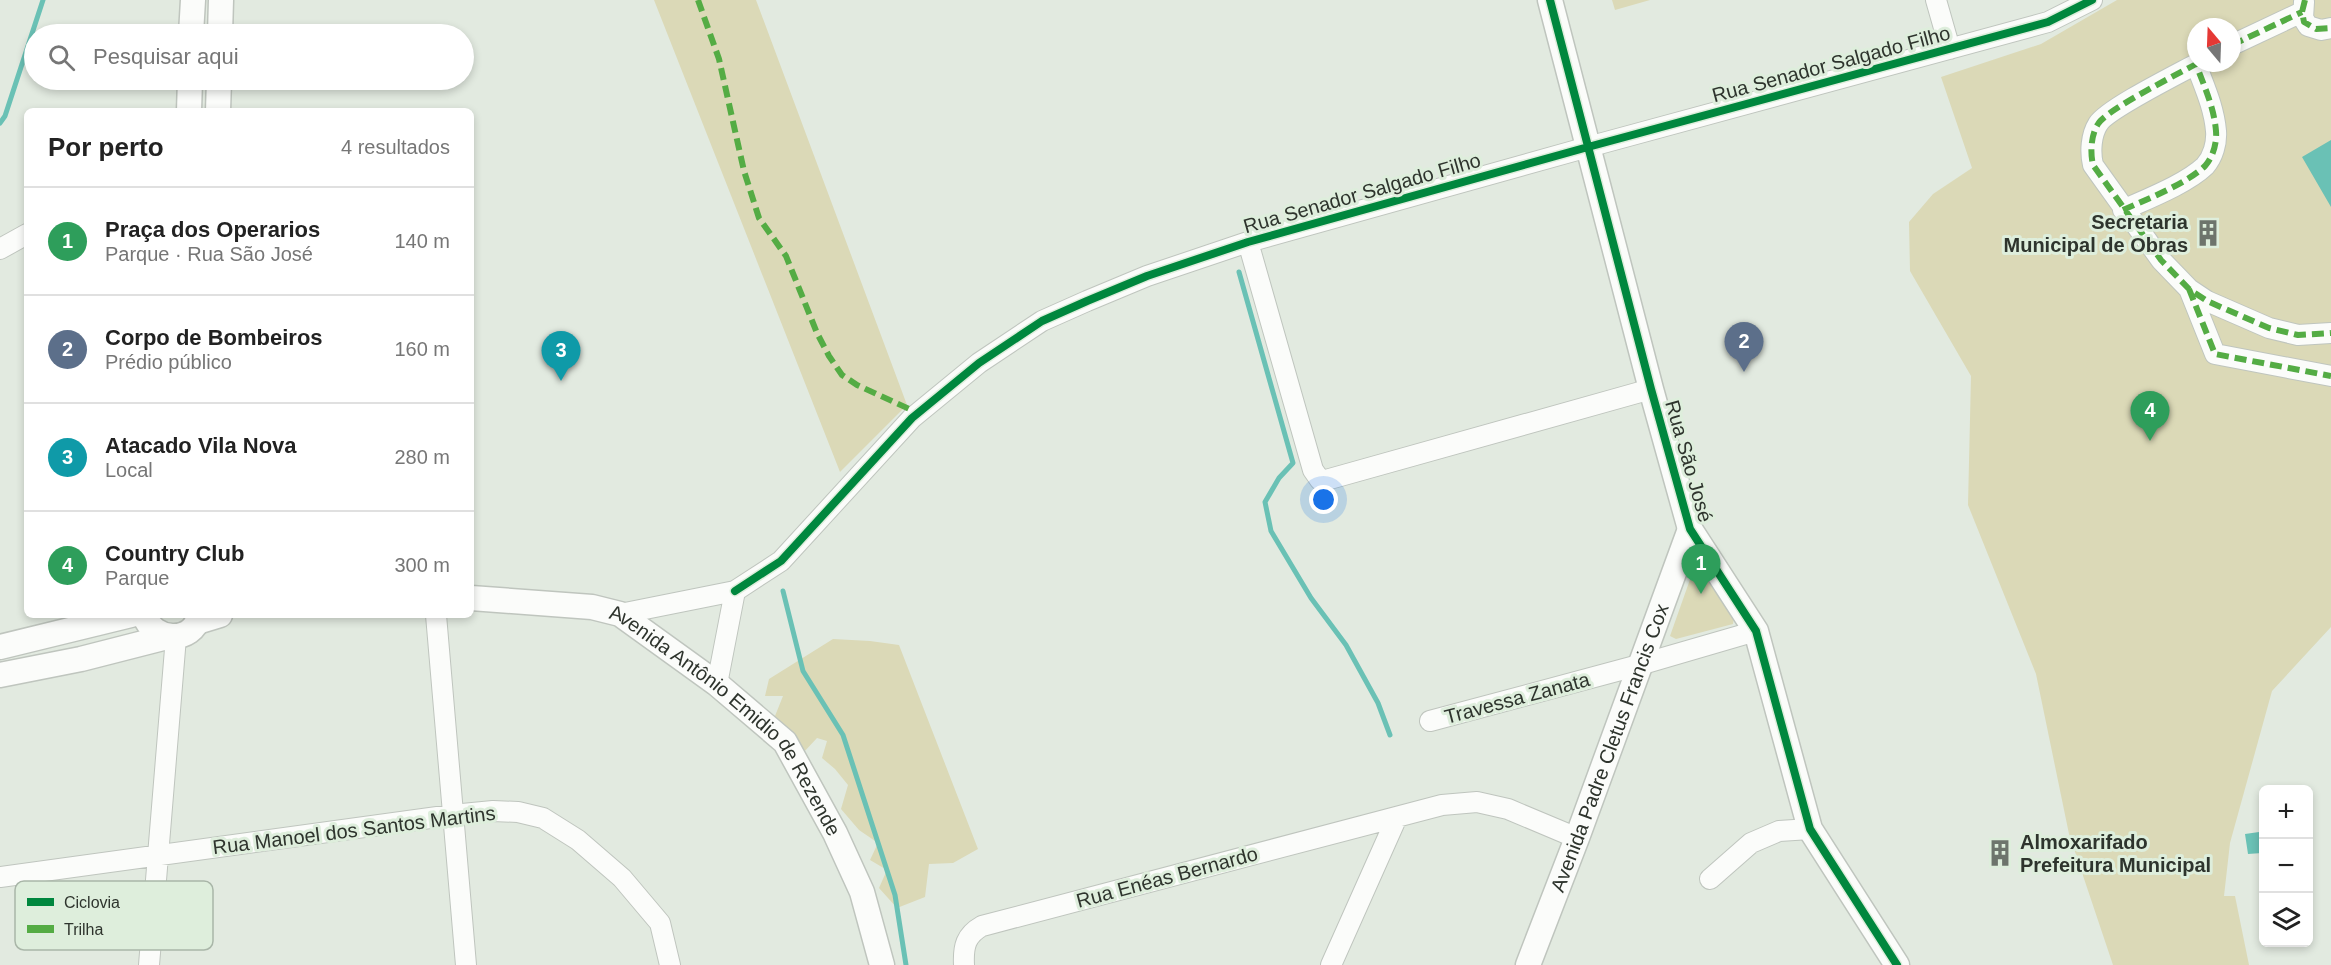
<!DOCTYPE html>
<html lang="pt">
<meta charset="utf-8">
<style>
:root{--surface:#fff;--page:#f6f6f6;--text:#222;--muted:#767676;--line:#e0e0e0;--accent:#2563eb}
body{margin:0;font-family:Arial,sans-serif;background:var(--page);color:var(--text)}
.controls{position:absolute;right:18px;bottom:18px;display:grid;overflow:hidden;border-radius:9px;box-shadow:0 3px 9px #0003}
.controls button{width:54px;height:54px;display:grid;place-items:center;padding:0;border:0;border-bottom:2px solid var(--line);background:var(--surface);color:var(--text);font:30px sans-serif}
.compass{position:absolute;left:2187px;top:18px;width:54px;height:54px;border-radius:50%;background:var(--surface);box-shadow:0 3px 9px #0003;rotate:341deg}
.you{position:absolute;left:1324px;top:500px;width:21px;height:21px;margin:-15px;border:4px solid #fff;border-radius:50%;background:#1a73e8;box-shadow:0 0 0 9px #1a73e833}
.badge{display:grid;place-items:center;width:39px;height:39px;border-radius:50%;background:var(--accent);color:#fff;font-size:20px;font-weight:700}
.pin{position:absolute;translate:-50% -50px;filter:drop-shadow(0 2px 3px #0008)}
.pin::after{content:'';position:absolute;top:32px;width:21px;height:18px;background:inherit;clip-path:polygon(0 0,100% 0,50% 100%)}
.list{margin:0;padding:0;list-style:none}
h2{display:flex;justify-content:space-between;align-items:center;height:78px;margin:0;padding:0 24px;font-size:26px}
h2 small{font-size:20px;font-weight:400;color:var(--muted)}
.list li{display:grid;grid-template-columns:39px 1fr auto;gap:18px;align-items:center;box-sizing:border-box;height:108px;padding:0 24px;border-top:2px solid var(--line)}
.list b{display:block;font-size:22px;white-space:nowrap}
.list p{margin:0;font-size:20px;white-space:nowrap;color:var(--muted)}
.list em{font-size:20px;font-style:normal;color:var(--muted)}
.icon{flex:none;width:33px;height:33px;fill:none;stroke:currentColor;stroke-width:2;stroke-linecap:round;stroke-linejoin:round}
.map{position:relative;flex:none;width:2331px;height:965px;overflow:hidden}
.search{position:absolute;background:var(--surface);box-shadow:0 3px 9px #0003;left:24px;top:24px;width:450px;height:66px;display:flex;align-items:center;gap:15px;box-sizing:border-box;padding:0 21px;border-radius:33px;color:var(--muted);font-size:22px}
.panel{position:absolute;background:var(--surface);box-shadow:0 3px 9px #0003;left:24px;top:108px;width:450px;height:510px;border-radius:9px}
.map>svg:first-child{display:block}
.green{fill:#dbd9b7;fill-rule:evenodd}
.water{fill:#6ac1b5}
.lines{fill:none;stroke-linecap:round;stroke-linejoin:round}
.stream{stroke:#6ac1b5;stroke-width:5}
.minor-casing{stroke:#bfc5be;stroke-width:22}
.tertiary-casing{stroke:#bfc5be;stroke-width:27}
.minor{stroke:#fbfcfa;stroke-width:20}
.tertiary{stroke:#fbfcfa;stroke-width:24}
.quiet{stroke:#54ac44;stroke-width:6;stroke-dasharray:12 6;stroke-linecap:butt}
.cycleway-casing{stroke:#deeedc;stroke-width:11}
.cycleway{stroke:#00873e;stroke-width:8}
.labels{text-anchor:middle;stroke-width:6;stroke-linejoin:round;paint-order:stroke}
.street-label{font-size:20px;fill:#2e342d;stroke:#deeedc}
.poi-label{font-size:20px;font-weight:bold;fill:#2e342d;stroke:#deeedc;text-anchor:end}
.key{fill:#deeedc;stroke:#a9b6a8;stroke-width:1.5}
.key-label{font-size:16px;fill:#2e342d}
</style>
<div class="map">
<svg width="2331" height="965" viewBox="0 0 2331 965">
<rect width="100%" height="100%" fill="#e2eae0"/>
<path class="green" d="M654,0H756L907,405L840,472Z
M1612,0H1650L1615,10Z
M2117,0H2331V627L2272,691L2230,843L2224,896H2235L2249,965H2113L2069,834L2036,674L1968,505L1971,376L1910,271L1909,222L1933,194L1972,168L1941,77L2041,44ZM2196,27H2232V63H2196Z
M1699,569L1734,617L1733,624L1676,639L1670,636L1693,571Z
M833,639L870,641L899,645L978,849L953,863L929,864L925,897L897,908L879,888L887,870L870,860L878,843L859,830L841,809L848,785L835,769L822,758L827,741L817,738L803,753L773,721L783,696H765L769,679Z"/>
<path class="water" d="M2331,140V207L2302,157Z
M2259,832L2262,853L2248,854L2245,834Z"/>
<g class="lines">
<path class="stream" d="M0,123L5,116L43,0
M1239,272L1293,463L1279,478L1265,502L1271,531L1311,598L1346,645L1378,703L1390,735
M783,591L803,671L843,735L895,895L906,965"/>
<defs>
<path id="minor" d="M1936,0L1950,49
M2304,2L2303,18L2308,26L2321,30L2331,28
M2232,45L2302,12
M2198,63C2180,73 2107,109 2098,124C2091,135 2090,152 2093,165L2161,260L2189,289L2207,301L2269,328L2298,335L2331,333
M2123,210C2147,199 2186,184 2205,166C2213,157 2217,143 2216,131C2214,107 2204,86 2196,64
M1248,242L1313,470L1320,480H1326L1651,389
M0,249L27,234
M2189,289L2215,354L2331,376
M735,591L781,561L912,418L979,363L1042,321L1087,301L1147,276L1248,242L1588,147L2048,22L2092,0
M620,614L735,591L717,684
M436,615L466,965
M1430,721L1639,665L1756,631
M0,877L452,815L493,811L518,812L543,818L578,840L622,878L660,923L670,965
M1710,879L1751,843L1779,831L1810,829
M149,965L176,637
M964,965C963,946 966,935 982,926L1442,805L1477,802L1508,809L1577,838
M1331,965L1397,817"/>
<g id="tertiary">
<path d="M1550,0L1651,389L1690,529L1756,631L1810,829L1897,965"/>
<path d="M191,34L193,0"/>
<path d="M220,34L221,0"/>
<path d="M189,111L190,80"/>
<path d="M218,111L219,80"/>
<path id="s1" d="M471,598L592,607L620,614L717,684L785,742L835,833L862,892L882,965"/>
<path d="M144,615C153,641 192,645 200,615"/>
<path d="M197,622L220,615"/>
<path d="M0,647L131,615"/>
<path d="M0,675L81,659L167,637"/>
<path id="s2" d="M1528,965L1577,838L1690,529"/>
</g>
</defs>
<use href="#minor" class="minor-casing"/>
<use href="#tertiary" class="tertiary-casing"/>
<use href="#minor" class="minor"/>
<use href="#tertiary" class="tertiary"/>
<path class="quiet" d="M698,0L719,59L744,171L759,218L786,256L817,333L829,356L842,375L857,385L918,413
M2305,0L2302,12L2304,22L2316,29L2331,28
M2232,45L2302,12
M2198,63C2180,73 2107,109 2098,124C2091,135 2090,152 2093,165L2161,260L2189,289L2207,301L2269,328L2298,335L2331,333
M2123,210C2147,199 2186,184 2205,166C2213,157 2217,143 2216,131C2214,107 2204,86 2196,64
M2189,289L2215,354L2331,376"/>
<defs>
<path id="cycleway" d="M1550,0L1651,389L1690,529L1756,631L1810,829L1897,965
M735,591L781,561L912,418L979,363L1042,321L1087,301L1147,276L1248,242L1588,147L2048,22L2092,0"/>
</defs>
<use href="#cycleway" class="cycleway-casing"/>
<use href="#cycleway" class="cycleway"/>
</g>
<defs>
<symbol id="building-bare" viewBox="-9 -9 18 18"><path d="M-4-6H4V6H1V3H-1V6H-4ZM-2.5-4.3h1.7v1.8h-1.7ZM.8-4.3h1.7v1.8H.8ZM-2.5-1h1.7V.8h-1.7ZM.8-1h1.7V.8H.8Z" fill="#6d746c" stroke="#deeedc" stroke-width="2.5" paint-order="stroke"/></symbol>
</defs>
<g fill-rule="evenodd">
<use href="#building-bare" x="2189" y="214" width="38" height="38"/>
<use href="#building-bare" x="1981" y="834" width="38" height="38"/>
</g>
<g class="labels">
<g class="street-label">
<text transform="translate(1831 64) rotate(-15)" y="7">Rua Senador Salgado Filho</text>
<text transform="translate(1362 193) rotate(-16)" y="7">Rua Senador Salgado Filho</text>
<text transform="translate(1689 461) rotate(74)" y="7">Rua São José</text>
<text transform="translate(1517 698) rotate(-15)" y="7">Travessa Zanata</text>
<text dy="7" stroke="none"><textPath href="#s1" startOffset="302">Avenida Antônio Emidio de Rezende</textPath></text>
<text dy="7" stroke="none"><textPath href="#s2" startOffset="232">Avenida Padre Cletus Francis Cox</textPath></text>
<text transform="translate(354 830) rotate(-7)" y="7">Rua Manoel dos Santos Martins</text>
<text transform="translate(1167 877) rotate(-15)" y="7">Rua Enéas Bernardo</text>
</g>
<g class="poi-label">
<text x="2188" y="229">Secretaria<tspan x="2188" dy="23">Municipal de Obras</tspan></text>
<text x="2020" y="849" text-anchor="start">Almoxarifado<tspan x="2020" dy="23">Prefeitura Municipal</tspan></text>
</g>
</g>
<rect x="15" y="881" width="198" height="69" rx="9" class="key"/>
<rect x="27" y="898" width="27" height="8" fill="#00873e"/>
<rect x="27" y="925" width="27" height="8" fill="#54ac44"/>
<g class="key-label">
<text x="64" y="908">Ciclovia</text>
<text x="64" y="935">Trilha</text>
</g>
</svg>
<div class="controls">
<button>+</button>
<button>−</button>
<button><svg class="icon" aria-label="layers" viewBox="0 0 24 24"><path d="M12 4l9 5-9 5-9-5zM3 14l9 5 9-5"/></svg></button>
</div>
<svg class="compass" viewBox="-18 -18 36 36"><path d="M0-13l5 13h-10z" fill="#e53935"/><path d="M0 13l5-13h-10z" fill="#767676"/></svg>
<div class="you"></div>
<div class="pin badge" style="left:1701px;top:594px;background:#2e9e5b">1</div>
<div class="pin badge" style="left:1744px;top:372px;background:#5c6f8a">2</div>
<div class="pin badge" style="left:561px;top:381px;background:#0f9aa8">3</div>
<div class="pin badge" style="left:2150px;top:441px;background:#2e9e5b">4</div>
<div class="search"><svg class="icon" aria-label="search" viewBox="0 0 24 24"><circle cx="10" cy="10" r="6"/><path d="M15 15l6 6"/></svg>Pesquisar aqui</div>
<section class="panel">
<h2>Por perto<small>4 resultados</small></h2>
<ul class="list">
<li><span class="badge" style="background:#2e9e5b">1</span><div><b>Praça dos Operarios</b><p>Parque · Rua São José</p></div><em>140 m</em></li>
<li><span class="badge" style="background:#5c6f8a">2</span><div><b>Corpo de Bombeiros</b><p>Prédio público</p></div><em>160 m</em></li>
<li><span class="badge" style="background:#0f9aa8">3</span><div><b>Atacado Vila Nova</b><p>Local</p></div><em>280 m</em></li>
<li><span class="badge" style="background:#2e9e5b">4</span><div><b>Country Club</b><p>Parque</p></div><em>300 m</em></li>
</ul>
</section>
</div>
